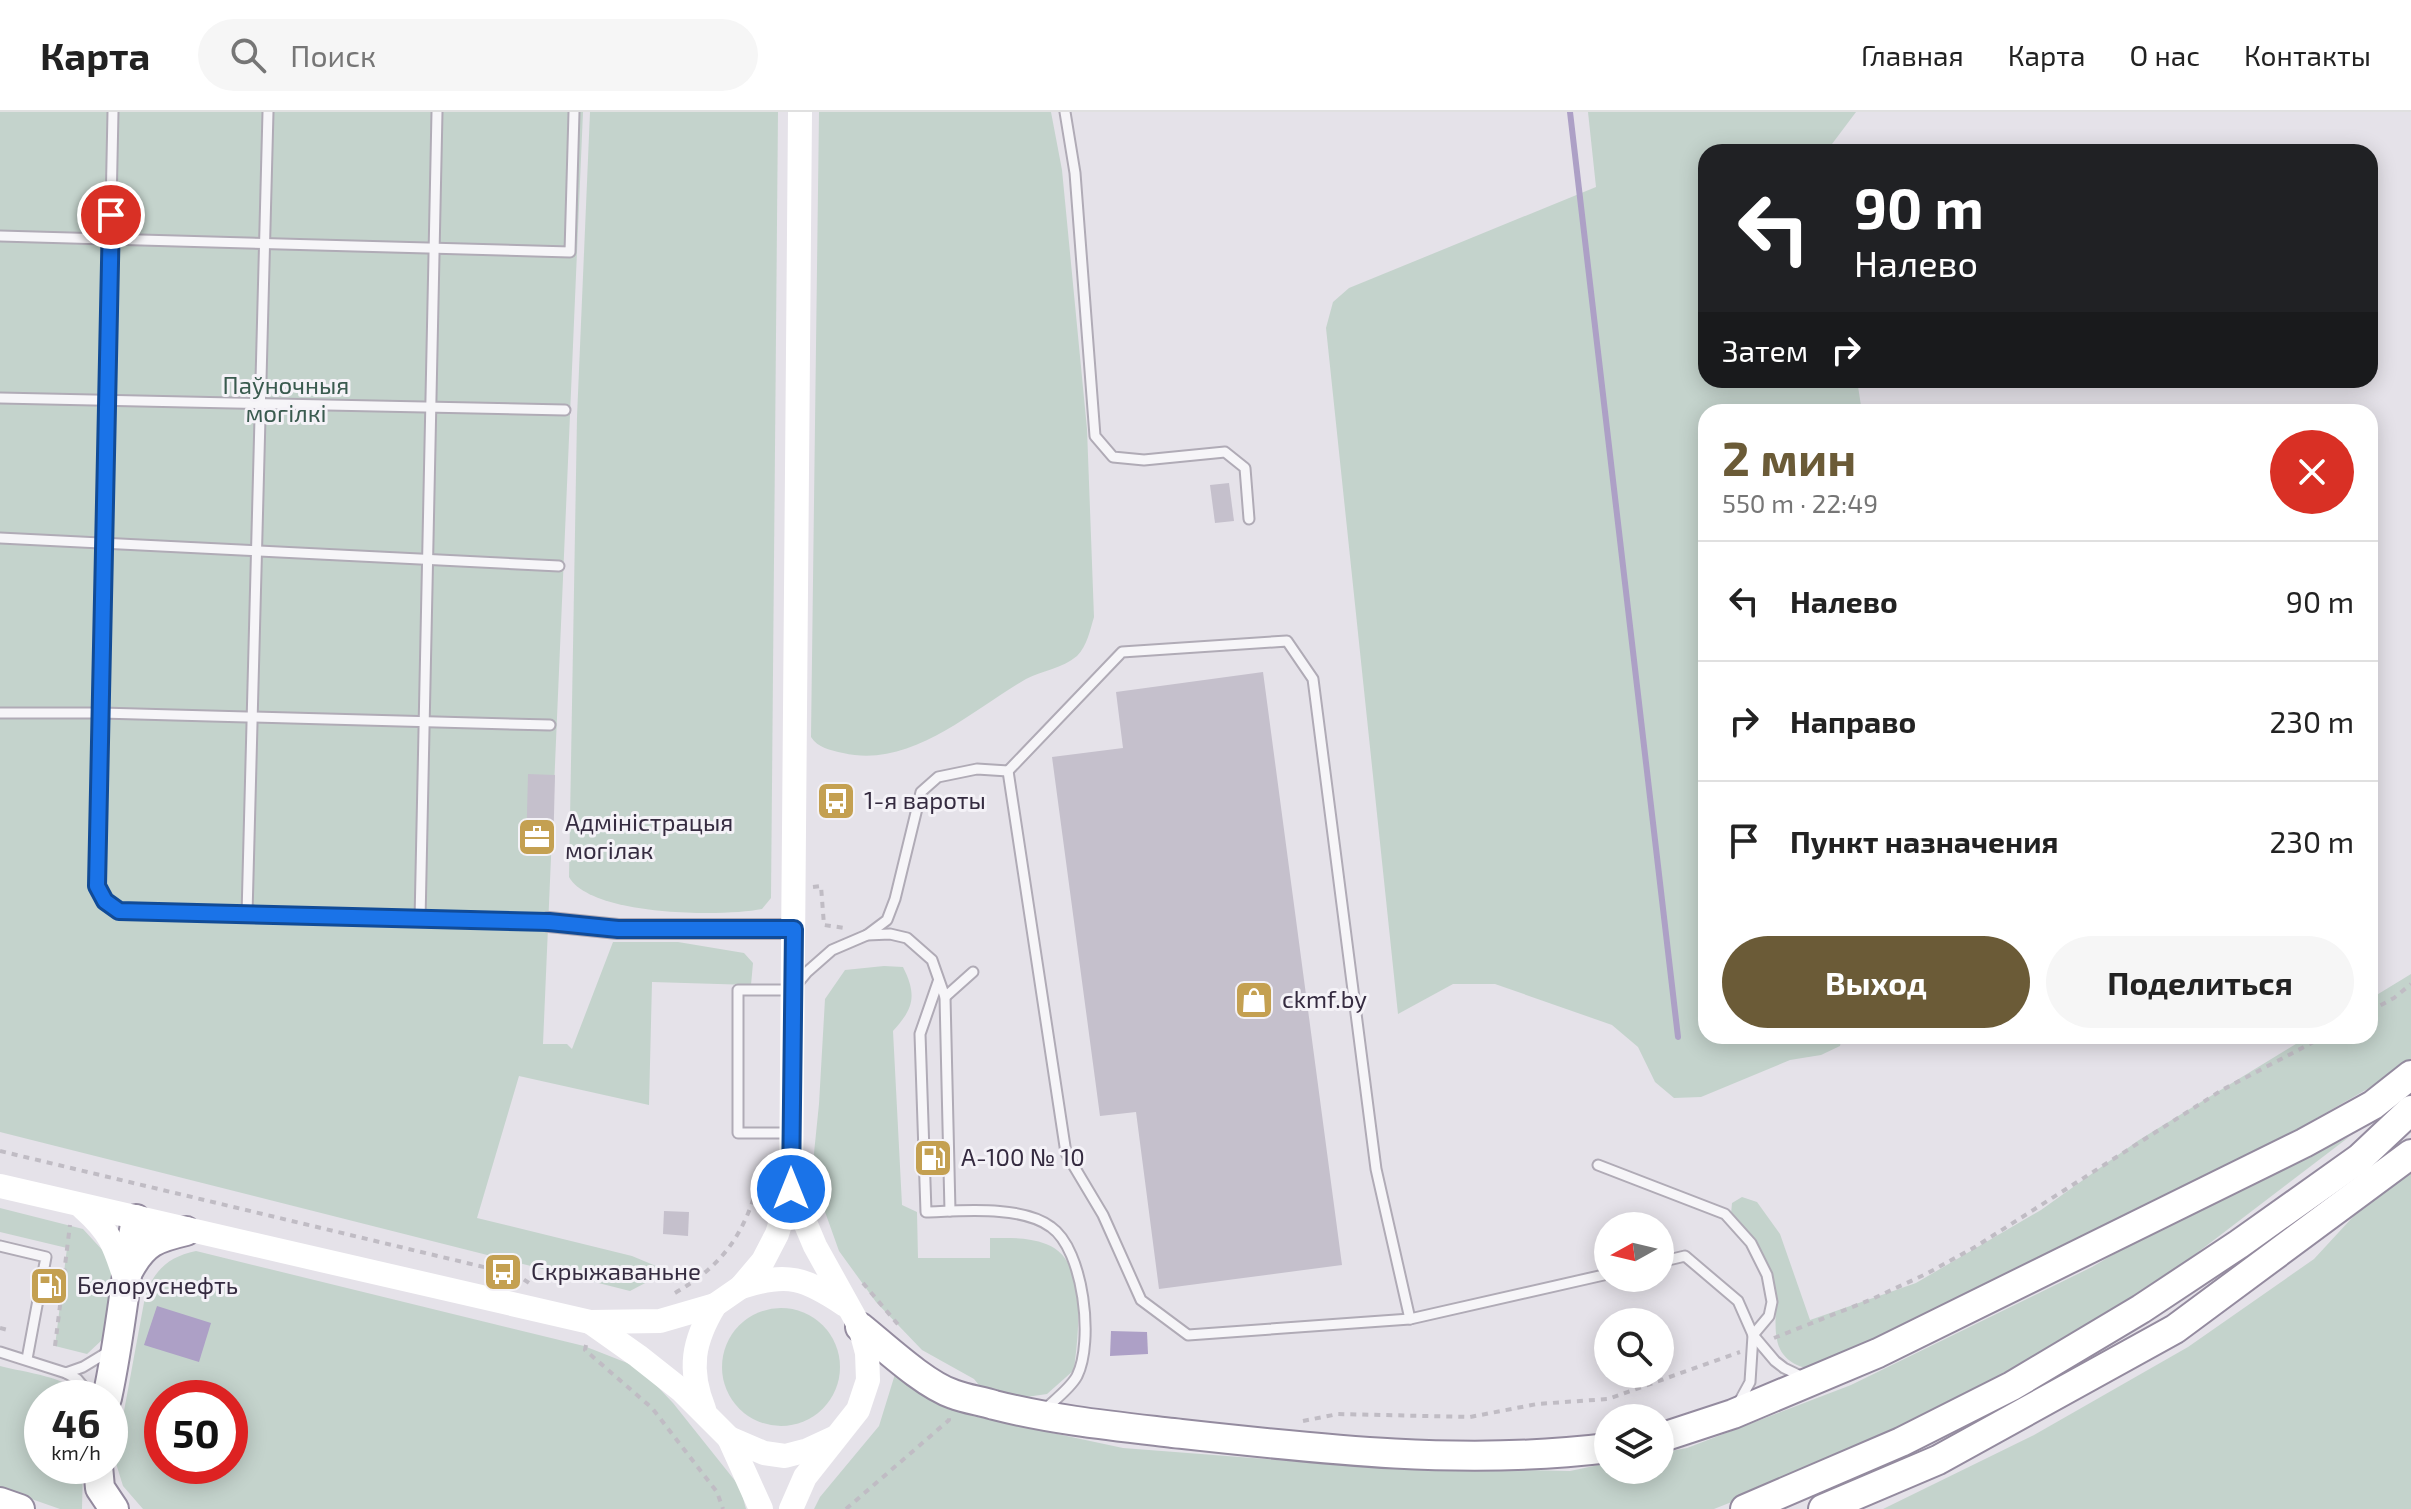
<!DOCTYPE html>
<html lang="ru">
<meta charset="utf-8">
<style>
body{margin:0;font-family:"Exo 2",sans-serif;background:#f6f6f6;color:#222;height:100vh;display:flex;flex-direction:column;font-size:30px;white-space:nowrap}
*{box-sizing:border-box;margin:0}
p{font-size:26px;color:#767676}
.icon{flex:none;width:44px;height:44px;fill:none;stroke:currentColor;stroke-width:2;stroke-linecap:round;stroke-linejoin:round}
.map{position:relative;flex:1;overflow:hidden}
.details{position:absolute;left:1698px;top:292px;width:680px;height:640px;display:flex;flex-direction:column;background:#fff;border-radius:24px;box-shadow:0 4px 20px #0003}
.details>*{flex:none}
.banner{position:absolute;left:1698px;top:32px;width:680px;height:244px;border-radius:24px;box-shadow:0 4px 20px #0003;background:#202124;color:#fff;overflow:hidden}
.needle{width:52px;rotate:262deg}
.buttons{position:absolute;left:1594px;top:1100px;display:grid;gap:16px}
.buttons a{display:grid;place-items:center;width:80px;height:80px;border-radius:50%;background:#fff;box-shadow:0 4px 20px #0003;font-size:40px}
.speed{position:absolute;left:24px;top:1268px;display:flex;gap:16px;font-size:40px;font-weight:700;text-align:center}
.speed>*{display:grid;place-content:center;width:104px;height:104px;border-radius:50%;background:#fff;box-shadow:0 4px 20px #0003;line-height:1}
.speed small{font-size:20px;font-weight:400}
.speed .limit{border:12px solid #d22;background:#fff;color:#111}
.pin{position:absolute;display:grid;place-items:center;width:68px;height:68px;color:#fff;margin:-34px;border:4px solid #fff;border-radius:50%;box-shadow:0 2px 8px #0007}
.me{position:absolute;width:88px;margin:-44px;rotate:0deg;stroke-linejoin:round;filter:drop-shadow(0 0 6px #0008)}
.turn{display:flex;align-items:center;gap:28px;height:168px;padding:0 24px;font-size:36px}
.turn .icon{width:104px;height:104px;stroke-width:2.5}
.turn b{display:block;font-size:56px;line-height:68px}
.then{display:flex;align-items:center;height:76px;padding:0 24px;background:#0003;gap:16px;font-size:30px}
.round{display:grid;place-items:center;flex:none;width:84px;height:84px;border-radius:42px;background:#f6f6f6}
.headline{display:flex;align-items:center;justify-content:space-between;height:136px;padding:0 24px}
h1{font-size:48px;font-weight:700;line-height:60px;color:#6b5b37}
.cta{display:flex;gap:16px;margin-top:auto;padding:16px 24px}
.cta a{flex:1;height:92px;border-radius:48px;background:#6b5b37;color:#fff;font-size:32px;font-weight:700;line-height:92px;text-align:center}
.cta a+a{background:#f6f6f6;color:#222}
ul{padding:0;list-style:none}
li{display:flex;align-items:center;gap:24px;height:120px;padding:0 24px;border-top:2px solid #e0e0e0}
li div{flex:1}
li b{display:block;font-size:30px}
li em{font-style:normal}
header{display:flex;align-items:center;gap:48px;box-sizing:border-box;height:112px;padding:0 40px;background:#fff;border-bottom:2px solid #e0e0e0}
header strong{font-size:38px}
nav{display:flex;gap:44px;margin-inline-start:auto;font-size:28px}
.search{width:560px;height:72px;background:#f6f6f6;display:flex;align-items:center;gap:20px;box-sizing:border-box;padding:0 28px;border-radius:44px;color:#767676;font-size:30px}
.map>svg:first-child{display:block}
.green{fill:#c4d3cc;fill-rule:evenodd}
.water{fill:#ada0c6}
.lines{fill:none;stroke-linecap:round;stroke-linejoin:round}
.stream{stroke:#ada0c6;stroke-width:6}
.building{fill:#c5c0cc}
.service-casing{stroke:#b0abb6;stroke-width:13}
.minor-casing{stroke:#b0abb6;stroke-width:22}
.trunk-casing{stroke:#948b9f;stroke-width:32}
.path{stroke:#c0bcc4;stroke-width:4;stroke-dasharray:6 6;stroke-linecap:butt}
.service{stroke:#f6f5f8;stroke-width:9}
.minor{stroke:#f6f5f8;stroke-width:18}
.secondary{stroke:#fff;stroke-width:24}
.trunk{stroke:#fff;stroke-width:28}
.route-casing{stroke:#114b97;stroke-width:20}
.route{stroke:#1a73e8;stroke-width:14}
.labels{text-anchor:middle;stroke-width:6;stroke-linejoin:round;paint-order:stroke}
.park-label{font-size:24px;fill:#3a5b4f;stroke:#f4f2f7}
.poi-label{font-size:24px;fill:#352b40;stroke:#f4f2f7;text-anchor:start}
</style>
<header>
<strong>Карта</strong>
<div class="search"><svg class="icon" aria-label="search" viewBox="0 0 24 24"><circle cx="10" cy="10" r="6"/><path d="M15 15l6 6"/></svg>Поиск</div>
<nav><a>Главная</a><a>Карта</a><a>О нас</a><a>Контакты</a></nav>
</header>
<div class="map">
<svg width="2411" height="1397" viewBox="0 0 2411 1397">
<rect width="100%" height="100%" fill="#e5e2e9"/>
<g class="green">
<polygon points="0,0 583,0 543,932 567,932 572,937 613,830 678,830 744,841 753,851 751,873 652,870 649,993 519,964 477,1106 632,1144 668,1159 630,1179 0,1020"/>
<path d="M590 0H778L771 786 762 797C722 805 591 804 569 765L577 305Z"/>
<path d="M819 0H1051L1062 58 1087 317 1094 505C1090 518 1087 534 1077 544 1062 557 1043 558 1026 567 971 599 910 657 843 641 830 638 818 636 811 625Z"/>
<polygon points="1588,0 1856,0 1826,40 1706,40 1706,268 1857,268 1862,300 1706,300 1706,924 1842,924 1840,934 1821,943 1790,948 1701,985 1674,986 1655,970 1638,935 1612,913 1495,872 1453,872 1398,902 1326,216 1333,190 1349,176 1596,75"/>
<path d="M884 854 903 855C917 883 914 896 893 919L902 1093 917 1100 918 1146H990V1126C1009 1126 1028 1125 1046 1132 1089 1147 1078 1223 1074 1258L1047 1282 1006 1288 983 1278 974 1267 922 1238 876 1190 839 1139 824 1097 813 1051 819 992 825 887 845 858Z"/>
<path d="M2411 862V947L2390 964 2289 1022 2032 1156 1809 1257C1758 1245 1784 1201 1772 1163 1764 1138 1748 1120 1731 1102L1732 1091 1742 1085 1757 1090 1780 1122 1810 1208 1916 1171 2041 1098 2139 1028 2309 924H2370V887Z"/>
<polygon points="2349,1025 2189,1147 2026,1254 1817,1356 1714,1397 814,1397 820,1385 879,1314 896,1259 940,1289 973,1304 1123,1336 1367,1355 1570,1359 1608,1351 1608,1358 1660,1358 1660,1341 1687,1336 1851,1273 2092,1155 2172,1108"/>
<polygon points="2411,1042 2411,1397 1883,1397 2034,1323 2188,1235 2314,1147"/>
<polygon points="0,1096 83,1117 105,1141 115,1167 103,1227 87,1242 55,1234 67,1136 0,1120"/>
<path d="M196 1139 584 1234 640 1256 673 1291 740 1375 746 1397H143L123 1374 115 1348 145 1185C154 1158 168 1145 196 1139ZM162 1286H230V1354H162Z"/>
<circle cx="781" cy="1255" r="59"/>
<path d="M0 1254C26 1261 68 1264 85 1286H42V1354H83L82 1397H60L0 1376Z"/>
</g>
<g class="water">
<polygon points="157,1194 211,1211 199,1250 144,1233"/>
<polygon points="1111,1219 1147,1220 1148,1242 1110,1244"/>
</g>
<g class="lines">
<polyline class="stream" points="1570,0 1678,925"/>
</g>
<g class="building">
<polygon points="1229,371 1234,409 1215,411 1210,373"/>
<polygon points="1263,560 1342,1153 1159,1177 1136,1000 1100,1004 1052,645 1123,636 1116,580"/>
<polygon points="528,662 555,663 553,742 526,741"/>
<polygon points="664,1099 689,1100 688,1124 663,1122"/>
</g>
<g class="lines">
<defs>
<g id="service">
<polyline points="113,0 97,774 105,789 119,799 549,810"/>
<polyline points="1065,0 1075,61 1095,324 1113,345 1144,348 1225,340 1245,356 1249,407"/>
<polyline points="0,124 570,140 574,0"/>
<polyline points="0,286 565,298"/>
<polyline points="0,426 559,454"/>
<polyline points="0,601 101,601 550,613"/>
<polyline points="1008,659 1066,1041 1103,1103 1141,1188 1188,1223 1410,1207 1608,1162"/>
<polyline points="247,803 268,0"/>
<polyline points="420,809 437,0"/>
<polyline points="867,823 887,808 895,787 921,680 938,665 977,657 1008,659 1122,540 1287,529 1313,567 1376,1057 1410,1207"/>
<path d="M938 870 920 922 926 1100C961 1099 1022 1093 1051 1115 1084 1138 1094 1230 1077 1264 1070 1277 1053 1289 1043 1299"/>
<polyline points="945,885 973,860"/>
<polyline points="788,1021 738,1021 738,878 792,878 807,860 832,838 867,823 890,822 907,826 932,848 945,885 950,1099"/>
<polyline points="1598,1053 1725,1102 1751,1131 1767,1163 1772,1190 1769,1204 1753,1223 1750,1270 1738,1292"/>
<polyline points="0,1134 46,1145 27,1247"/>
<polyline points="1660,1150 1685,1144 1738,1189 1753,1223 1775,1249 1784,1256 1805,1266"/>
<polyline points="0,1240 66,1261 83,1255 111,1238"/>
<polyline points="66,1261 77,1267 93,1286"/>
</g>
<polyline id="minor" points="549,810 618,817 794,817"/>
<g id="trunk">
<path d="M129 1158C144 1130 156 1126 186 1119"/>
<path d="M860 1215C885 1235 924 1272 953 1282 966 1287 981 1289 994 1293 1053 1308 1113 1314 1173 1321 1317 1337 1464 1354 1608 1336"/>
<path d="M107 1286C120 1227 125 1167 136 1107"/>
<polyline points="1660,1326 1733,1302 1878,1241 2304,1031 2373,993 2411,963"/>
<polyline points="98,1354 100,1376 114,1397"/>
<polyline points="0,1390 20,1397"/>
<polyline points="1745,1397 1901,1330 2012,1274 2141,1197 2239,1132 2360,1046 2411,998"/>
<polyline points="1823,1397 1938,1348 2175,1217 2411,1042"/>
</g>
</defs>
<use href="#service" class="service-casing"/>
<use href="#minor" class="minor-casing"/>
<use href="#trunk" class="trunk-casing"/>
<g class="path">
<polyline points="813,775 821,774 824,813 845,816 846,819"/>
<polyline points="2370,899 2394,886 2411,872"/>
<polyline points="0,1039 517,1163 532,1173"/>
<polyline points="863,1171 901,1216"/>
<path d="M675 1181C723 1153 744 1123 759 1069L772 1072"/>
<polyline points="0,1216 8,1218"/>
<polyline points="1774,1226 1870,1188 1926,1162 1975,1135 2222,978 2325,924"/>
<polyline points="586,1233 585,1238 652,1296 717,1380 723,1397"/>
<polyline points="55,1234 70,1113"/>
<polyline points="1303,1309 1338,1302 1470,1305 1537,1292 1608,1287 1740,1240"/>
<polyline points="846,1397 949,1308 949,1303"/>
</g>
<use href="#service" class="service"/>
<use href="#minor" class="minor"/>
<g class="secondary">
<polyline points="0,1074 590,1210 660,1209 715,1193 741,1175 763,1149 777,1122 791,1077 800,0"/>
<polyline points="791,1077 815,1134 860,1215 867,1241 868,1268 858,1298 805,1365 791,1397"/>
<path d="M83 1096C110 1120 114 1132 125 1166"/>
<path d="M741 1175C788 1160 805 1166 845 1193"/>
<polyline points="590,1210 638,1244 681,1278 729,1326 764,1341 785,1344 808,1338 834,1326"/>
<path d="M704 1297C688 1257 693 1229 715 1193"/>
<polyline points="729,1326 761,1397"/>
</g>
<use href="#trunk" class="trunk"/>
</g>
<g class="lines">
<defs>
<polyline id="route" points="111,103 97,774 105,789 119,799 549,810 618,817 794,817 791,1077"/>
</defs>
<use href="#route" class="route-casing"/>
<use href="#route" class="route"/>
</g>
<defs>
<symbol id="bus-square" viewBox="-11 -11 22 22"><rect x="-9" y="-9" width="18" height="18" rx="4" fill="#c4a051" stroke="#f4f2f7"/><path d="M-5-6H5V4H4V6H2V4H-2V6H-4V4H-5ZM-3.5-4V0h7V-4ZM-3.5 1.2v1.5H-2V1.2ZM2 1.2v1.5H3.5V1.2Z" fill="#fff"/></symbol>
<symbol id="office-square" viewBox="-11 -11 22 22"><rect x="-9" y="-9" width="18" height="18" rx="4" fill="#c4a051" stroke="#f4f2f7"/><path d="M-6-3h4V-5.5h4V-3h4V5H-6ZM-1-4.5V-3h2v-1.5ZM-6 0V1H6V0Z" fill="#fff"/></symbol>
<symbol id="shop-square" viewBox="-11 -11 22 22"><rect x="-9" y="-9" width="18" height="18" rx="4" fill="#c4a051" stroke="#f4f2f7"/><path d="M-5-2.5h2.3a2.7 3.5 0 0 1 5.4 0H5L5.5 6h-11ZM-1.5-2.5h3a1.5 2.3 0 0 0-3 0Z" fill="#fff"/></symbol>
<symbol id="fuel-square" viewBox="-11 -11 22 22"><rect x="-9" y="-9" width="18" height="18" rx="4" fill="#c4a051" stroke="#f4f2f7"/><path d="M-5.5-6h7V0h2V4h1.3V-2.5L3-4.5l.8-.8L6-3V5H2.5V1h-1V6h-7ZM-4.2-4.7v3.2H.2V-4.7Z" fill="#fff"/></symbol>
</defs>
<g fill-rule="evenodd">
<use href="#bus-square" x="814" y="667" width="44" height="44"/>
<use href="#office-square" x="515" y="703" width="44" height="44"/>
<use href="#shop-square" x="1232" y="866" width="44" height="44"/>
<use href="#fuel-square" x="911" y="1024" width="44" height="44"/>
<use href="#bus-square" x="481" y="1138" width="44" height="44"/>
<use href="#fuel-square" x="27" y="1152" width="44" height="44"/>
</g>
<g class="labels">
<g class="park-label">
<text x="286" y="282">Паўночныя<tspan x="286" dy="28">могілкі</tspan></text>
</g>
<g class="poi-label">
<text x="864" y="697">1-я вароты</text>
<text x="565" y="719">Адміністрацыя<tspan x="565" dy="28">могілак</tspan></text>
<text x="1282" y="896">ckmf.by</text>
<text x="961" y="1054">А-100 № 10</text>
<text x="531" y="1168">Скрыжаваньне</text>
<text x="77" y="1182">Белоруснефть</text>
</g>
</g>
</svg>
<div class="buttons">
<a><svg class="needle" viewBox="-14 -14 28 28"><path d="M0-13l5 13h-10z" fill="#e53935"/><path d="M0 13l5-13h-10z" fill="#767676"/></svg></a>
<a><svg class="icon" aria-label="search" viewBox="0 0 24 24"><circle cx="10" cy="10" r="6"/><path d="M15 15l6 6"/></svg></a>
<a><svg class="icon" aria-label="layers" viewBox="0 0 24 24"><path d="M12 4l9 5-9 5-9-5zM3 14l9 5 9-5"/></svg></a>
</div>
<div class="speed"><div>46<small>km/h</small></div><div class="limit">50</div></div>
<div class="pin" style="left:111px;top:103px;background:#d93025"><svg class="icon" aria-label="arrive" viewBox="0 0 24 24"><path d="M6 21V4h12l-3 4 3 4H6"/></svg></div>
<svg class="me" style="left:791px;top:1077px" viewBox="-20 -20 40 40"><circle r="17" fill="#1a73e8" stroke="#fff" stroke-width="3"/><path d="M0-11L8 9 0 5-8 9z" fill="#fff"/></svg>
<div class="banner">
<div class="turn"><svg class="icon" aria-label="left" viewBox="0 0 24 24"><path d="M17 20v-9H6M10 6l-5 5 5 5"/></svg><div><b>90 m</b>Налево</div></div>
<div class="then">Затем<svg class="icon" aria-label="right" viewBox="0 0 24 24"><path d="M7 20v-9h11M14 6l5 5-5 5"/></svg></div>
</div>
<section class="details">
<div class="headline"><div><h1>2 мин</h1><p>550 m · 22:49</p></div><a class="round" style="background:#d93025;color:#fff"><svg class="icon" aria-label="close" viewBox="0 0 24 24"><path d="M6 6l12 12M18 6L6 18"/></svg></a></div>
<ul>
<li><svg class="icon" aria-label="left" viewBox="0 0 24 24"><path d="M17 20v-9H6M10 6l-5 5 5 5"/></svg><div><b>Налево</b></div><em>90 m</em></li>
<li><svg class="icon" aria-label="right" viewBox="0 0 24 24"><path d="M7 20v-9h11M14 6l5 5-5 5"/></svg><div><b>Направо</b></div><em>230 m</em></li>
<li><svg class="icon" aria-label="arrive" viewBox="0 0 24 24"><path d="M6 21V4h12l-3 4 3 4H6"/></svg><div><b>Пункт назначения</b></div><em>230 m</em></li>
</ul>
<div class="cta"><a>Выход</a><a>Поделиться</a></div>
</section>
</div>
